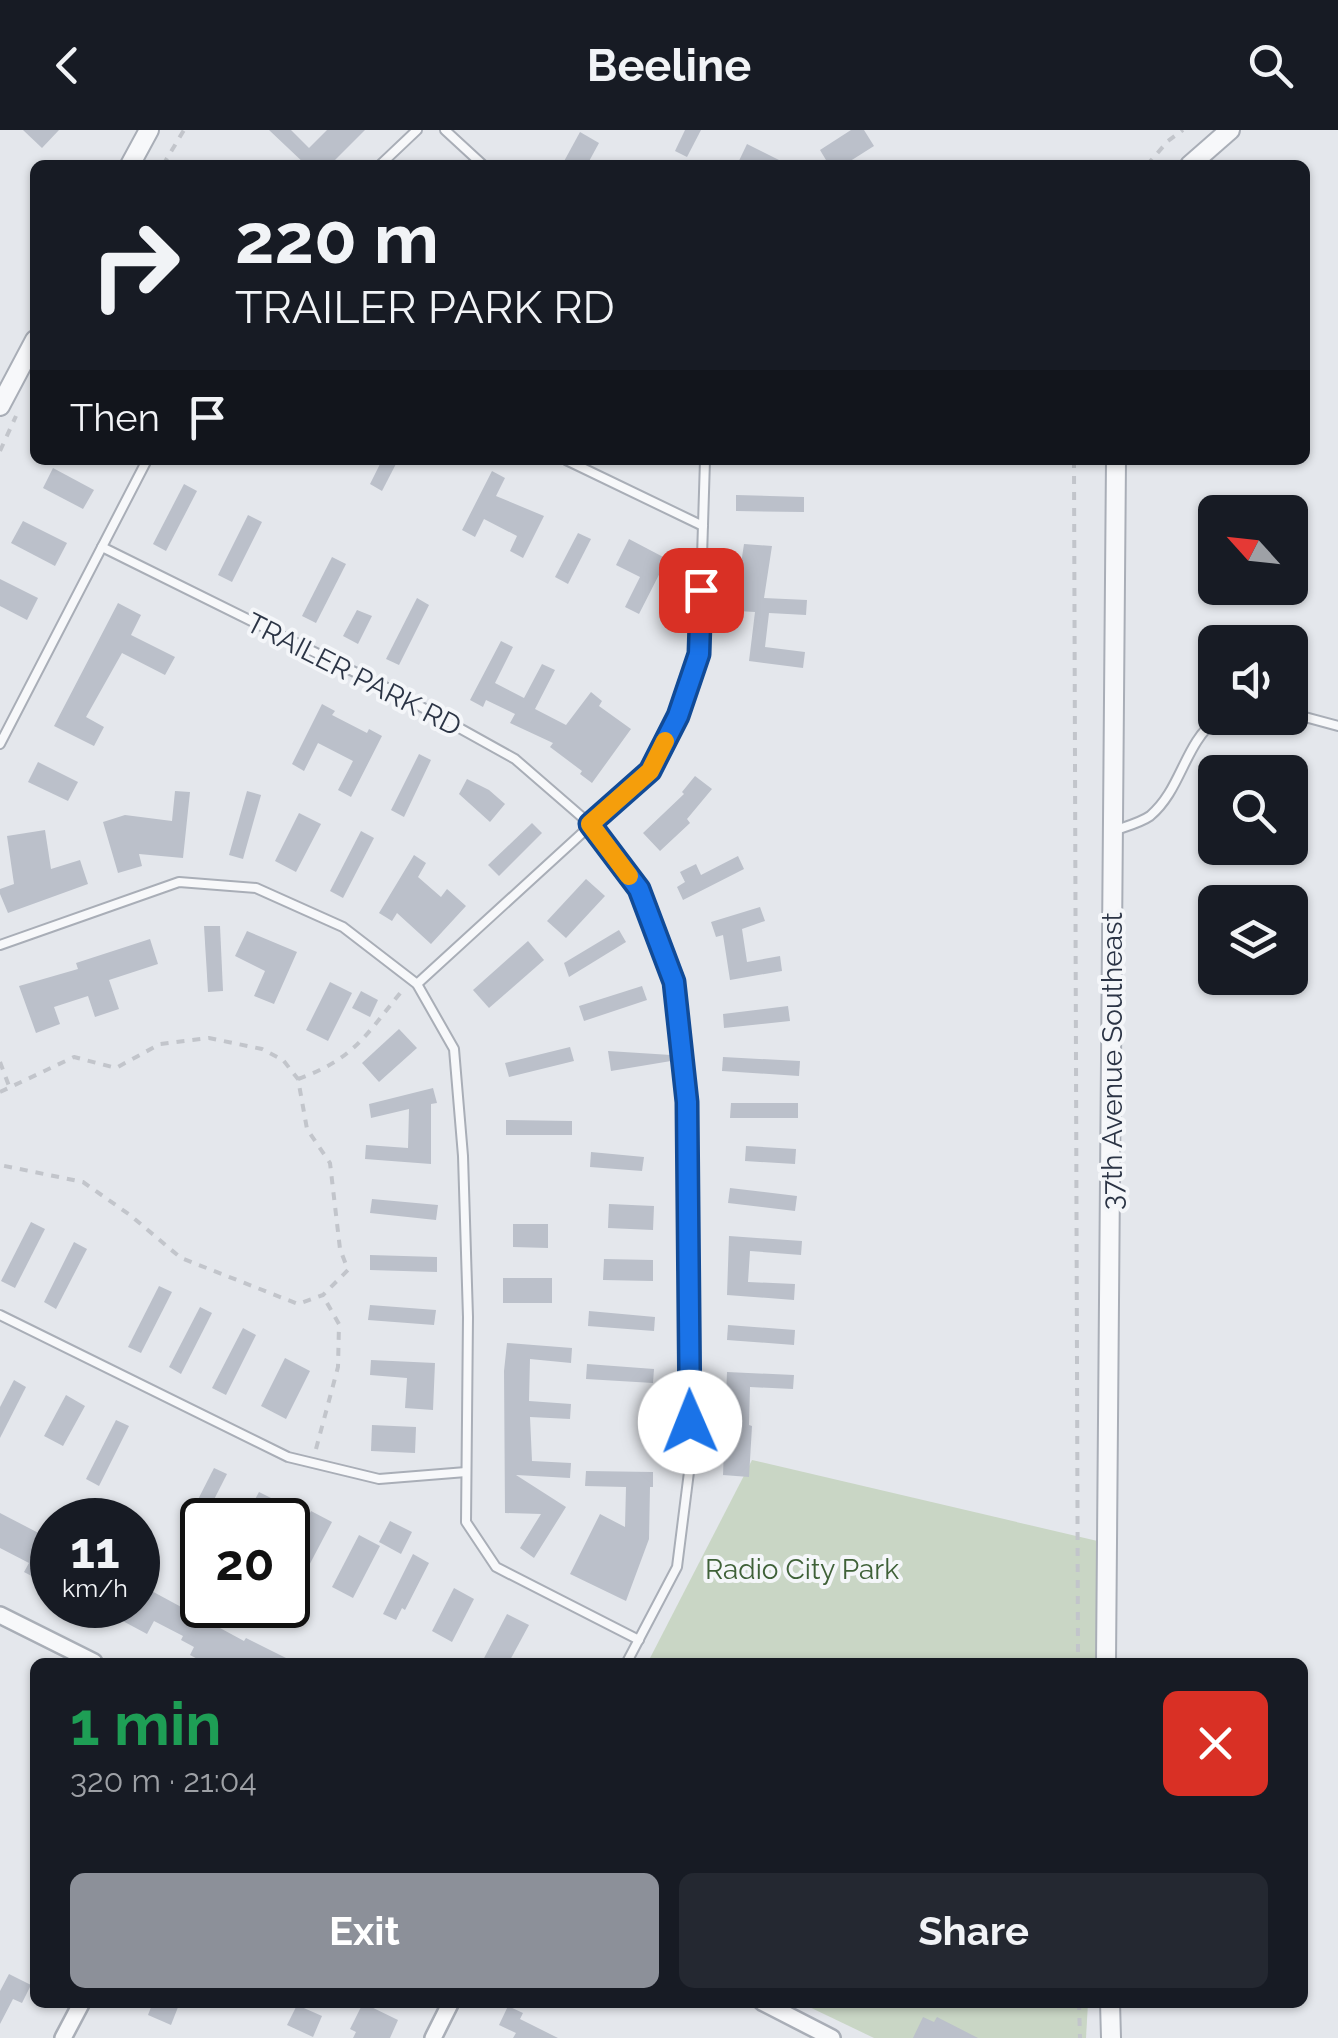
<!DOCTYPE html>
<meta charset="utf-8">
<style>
body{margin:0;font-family:Raleway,sans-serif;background:#242831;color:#f1f3f6;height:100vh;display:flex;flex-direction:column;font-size:38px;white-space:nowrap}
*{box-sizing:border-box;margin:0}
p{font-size:32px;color:#9ea1a6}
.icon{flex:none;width:55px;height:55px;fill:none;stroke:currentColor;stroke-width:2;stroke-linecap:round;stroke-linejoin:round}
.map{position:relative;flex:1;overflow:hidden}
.sheet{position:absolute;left:30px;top:1528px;width:1278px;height:350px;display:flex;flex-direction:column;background:#171b24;border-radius:15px;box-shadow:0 2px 8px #0004}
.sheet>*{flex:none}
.banner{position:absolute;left:30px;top:30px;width:1280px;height:305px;border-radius:15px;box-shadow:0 2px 8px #0004;background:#171b24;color:#f1f3f6;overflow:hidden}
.needle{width:65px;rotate:297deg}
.fabs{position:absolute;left:1198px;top:365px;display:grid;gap:20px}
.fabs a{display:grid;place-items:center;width:110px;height:110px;border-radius:15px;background:#171b24;box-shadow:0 2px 8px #0004;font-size:50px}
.speed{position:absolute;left:30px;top:1368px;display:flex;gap:20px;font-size:50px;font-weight:700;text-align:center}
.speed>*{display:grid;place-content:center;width:130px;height:130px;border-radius:50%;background:#171b24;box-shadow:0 2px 8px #0004;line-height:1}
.speed small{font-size:25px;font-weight:400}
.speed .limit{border:5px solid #111;border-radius:15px;background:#fff;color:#111}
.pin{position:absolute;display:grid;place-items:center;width:85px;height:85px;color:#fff;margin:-42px;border-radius:20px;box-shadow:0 5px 15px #0006}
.me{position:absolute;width:110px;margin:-55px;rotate:359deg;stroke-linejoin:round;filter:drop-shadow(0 0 8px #0008)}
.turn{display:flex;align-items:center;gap:35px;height:210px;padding:0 40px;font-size:45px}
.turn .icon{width:130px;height:130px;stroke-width:2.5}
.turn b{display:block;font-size:70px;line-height:85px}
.then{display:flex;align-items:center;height:95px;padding:0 40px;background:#0003;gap:20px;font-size:38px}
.round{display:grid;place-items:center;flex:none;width:105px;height:105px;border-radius:15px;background:#242831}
.head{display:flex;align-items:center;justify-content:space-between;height:170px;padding:0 40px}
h1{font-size:60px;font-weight:700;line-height:75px;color:#1e9e55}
.cta{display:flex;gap:20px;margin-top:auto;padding:20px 40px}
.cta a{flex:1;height:115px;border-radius:15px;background:#8c9099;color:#fff;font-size:40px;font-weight:700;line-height:115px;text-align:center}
.cta a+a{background:#242831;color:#f1f3f6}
header{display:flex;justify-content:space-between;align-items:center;height:130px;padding:0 40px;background:#171b24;font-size:45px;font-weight:700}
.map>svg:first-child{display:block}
.green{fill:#c9d6c5}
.building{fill:#bbc0ca}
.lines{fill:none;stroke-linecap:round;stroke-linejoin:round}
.service-casing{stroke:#a9aeb7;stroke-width:12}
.minor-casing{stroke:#a9aeb7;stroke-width:20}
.tertiary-casing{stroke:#a9aeb7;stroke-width:22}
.path{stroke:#c2c5cb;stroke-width:4;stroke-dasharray:8 8;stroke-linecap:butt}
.service{stroke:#f7f8fa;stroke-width:8}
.minor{stroke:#f7f8fa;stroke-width:15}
.tertiary{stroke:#f7f8fa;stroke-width:18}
.route-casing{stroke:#114b97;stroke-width:25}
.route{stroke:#1a73e8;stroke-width:18}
.slow{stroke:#f59e0b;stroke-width:18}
.labels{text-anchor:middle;stroke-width:8;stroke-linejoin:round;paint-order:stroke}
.street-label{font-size:28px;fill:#2b3445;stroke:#f4f6f9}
.park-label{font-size:28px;fill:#3f6138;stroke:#f4f6f9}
</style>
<header><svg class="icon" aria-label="back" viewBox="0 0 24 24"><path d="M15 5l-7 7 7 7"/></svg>Beeline<svg class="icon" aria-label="search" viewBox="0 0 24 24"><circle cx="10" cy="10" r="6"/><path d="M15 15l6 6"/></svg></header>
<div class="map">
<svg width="1338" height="1908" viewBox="0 0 1338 1908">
<rect width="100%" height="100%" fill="#e4e7ec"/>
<g class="green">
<polygon points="752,1330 1106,1413 1106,1532 648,1532"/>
<polygon points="801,1873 1088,1873 1086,1908 874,1908"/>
</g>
<g class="building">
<polygon points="23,0 59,0 42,18"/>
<polygon points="269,0 291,0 309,18 327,0 365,0 330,35 306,35"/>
<polygon points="685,0 701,0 687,27 675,21"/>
<polygon points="851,0 864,0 874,16 844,35 829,35 820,20"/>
<polygon points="580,2 599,13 587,35 562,35"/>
<polygon points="747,14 789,35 737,35"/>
<polygon points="382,330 398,330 382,361 370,354"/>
<polygon points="53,338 94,360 83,379 43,358"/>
<polygon points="492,341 505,348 496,366 544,386 523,428 510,421 517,406 484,389 475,407 462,400"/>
<polygon points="184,354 197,361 166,421 153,414"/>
<polygon points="736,365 804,367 804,382 736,381"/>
<polygon points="248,385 262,392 232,452 218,445"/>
<polygon points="23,391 67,413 55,436 11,413"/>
<polygon points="578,403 591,409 568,454 555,447"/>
<polygon points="629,409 667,429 639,484 625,477 640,447 616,435"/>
<polygon points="744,414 772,416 764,468 807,470 806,485 769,483 765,517 805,522 803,538 749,531 755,482 738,481 737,461"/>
<polygon points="332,427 346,434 316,493 302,486"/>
<polygon points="0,449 38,468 27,490 0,476"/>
<polygon points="417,468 429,475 399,535 386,529"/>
<polygon points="118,473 141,485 131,505 175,527 165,545 122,523 86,587 104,597 94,616 54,596"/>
<polygon points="357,480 372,486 358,514 343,506"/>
<polygon points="501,511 513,517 495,553 524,568 542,534 555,540 535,579 566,595 591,562 602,571 599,576 631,599 592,653 580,644 582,641 550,617 553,613 510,593 515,584 486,570 483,577 470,570"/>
<polygon points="322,574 335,581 332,585 367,603 369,599 382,606 351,667 338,660 353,631 318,613 304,641 292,634"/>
<polygon points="419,624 431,630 404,687 391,680"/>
<polygon points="38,632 78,652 68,671 28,652"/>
<polygon points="695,646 712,659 687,689 690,693 660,721 643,703 684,664 682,662"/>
<polygon points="467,649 489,660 505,674 490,692 459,664"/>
<polygon points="175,661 190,662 183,728 139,724 142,736 118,743 103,692 125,685 172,691"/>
<polygon points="247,661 261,665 243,729 229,725"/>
<polygon points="299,683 321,694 296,742 275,731"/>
<polygon points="532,693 542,703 499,746 488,735"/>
<polygon points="45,700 51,739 80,730 88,754 8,783 0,764 0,759 14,754 7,706"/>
<polygon points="361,701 374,708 343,768 330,761"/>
<polygon points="414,725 426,733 418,747 441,767 447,759 466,776 431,814 397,783 392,791 379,783"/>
<polygon points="738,726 744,739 683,770 677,757 685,752 680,742 696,734 701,745"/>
<polygon points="586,749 605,766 566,808 547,791"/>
<polygon points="760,777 765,791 742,799 747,832 780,826 782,841 730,850 723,805 716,807 711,792"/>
<polygon points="204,796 220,796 223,861 208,862"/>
<polygon points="619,800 626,812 569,847 564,833"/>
<polygon points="247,801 297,822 274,874 254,866 265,841 235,826"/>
<polygon points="150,809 158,834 109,850 119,879 95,887 88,866 54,877 60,894 36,903 19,856 78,839 76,833"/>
<polygon points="528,811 544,830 489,878 473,860"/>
<polygon points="330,852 352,863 328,911 306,900"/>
<polygon points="642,856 647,870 584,891 579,876"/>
<polygon points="361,861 378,870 370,887 352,878"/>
<polygon points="788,876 790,891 724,898 723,884"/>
<polygon points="399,899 417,918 379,952 362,933"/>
<polygon points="570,917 574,931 509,947 505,933"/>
<polygon points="608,921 671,925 671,931 611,941"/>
<polygon points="723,927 800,931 799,946 722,941"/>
<polygon points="433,958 437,973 431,974 431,1034 365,1029 366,1015 408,1018 409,979 371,988 369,974"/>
<polygon points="731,973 798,973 798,988 730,988"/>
<polygon points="506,990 572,991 572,1005 506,1005"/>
<polygon points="746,1016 796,1019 795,1034 745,1031"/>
<polygon points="591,1022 644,1027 642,1041 590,1037"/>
<polygon points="730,1058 797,1066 795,1081 728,1073"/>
<polygon points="372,1069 438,1075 436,1090 370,1083"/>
<polygon points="609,1074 654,1076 653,1100 608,1098"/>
<polygon points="31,1092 45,1099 15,1158 1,1151"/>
<polygon points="513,1094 548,1094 548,1118 513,1117"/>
<polygon points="729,1106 802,1111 801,1125 750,1121 748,1152 795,1154 794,1170 727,1165"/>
<polygon points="74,1112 87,1119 56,1179 44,1172"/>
<polygon points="370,1125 437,1127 437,1142 370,1140"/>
<polygon points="604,1129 653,1130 653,1151 603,1150"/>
<rect x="503" y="1148" width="49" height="25"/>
<polygon points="159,1156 172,1162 141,1223 128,1217"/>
<polygon points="370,1175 436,1180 434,1195 368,1190"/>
<polygon points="200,1177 212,1183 181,1244 169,1237"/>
<polygon points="589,1181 655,1187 654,1201 588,1196"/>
<polygon points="728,1195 795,1200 794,1215 727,1210"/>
<polygon points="243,1198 256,1205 226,1265 212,1258"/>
<polygon points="507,1213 572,1218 571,1233 530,1229 529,1271 571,1274 570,1289 530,1287 532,1331 571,1333 570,1348 516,1345 566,1377 534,1428 520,1418 541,1384 505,1383 504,1241"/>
<polygon points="285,1228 310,1241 286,1289 261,1276"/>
<polygon points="371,1230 435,1233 433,1280 405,1278 407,1248 370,1245"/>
<polygon points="587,1234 654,1239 653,1253 586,1249"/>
<polygon points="727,1242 794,1245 793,1259 750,1257 749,1295 752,1296 749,1347 723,1345"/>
<polygon points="14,1250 26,1257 0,1308 0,1277"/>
<polygon points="66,1265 85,1276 63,1316 44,1306"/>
<polygon points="116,1290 129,1296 99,1356 86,1349"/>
<polygon points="372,1295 416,1297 415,1323 371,1321"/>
<polygon points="214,1338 227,1344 196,1405 183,1399"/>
<polygon points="586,1341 653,1342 653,1357 650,1357 649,1409 626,1471 570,1444 600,1384 625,1397 626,1357 585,1356"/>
<polygon points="259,1362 279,1372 270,1390 244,1390"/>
<polygon points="311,1381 332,1392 305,1443 288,1434 288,1426"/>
<polygon points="0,1383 52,1410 52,1443 47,1454 24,1442 29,1433 0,1418"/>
<polygon points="390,1391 412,1402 401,1424 379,1412"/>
<polygon points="359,1405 380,1416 353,1468 332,1457"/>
<polygon points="413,1424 429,1433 405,1480 402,1478 396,1490 383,1484"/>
<polygon points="454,1458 474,1469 452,1512 432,1501"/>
<polygon points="148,1459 244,1511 246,1508 294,1532 203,1532 190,1525 194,1517 181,1510 183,1506 154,1491 147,1504 93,1475 140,1475"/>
<polygon points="507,1484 529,1495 509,1532 482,1532"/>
<polygon points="9,1844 31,1855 22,1873 13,1869 0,1894 0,1861"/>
<polygon points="153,1872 180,1872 171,1895 148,1885"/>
<polygon points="363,1873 398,1890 390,1908 353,1908 356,1902 350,1899"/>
<polygon points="297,1875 322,1886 313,1907 287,1895"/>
<polygon points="508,1876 523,1883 520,1889 558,1908 513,1908 516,1903 499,1895"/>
<polygon points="923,1887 934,1892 937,1887 978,1908 913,1908"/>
</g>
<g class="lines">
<defs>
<g id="service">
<polyline points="445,0 483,35"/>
<polyline points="380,35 417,0"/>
<polyline points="566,330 703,396"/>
<polyline points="102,417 391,560 515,629 590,694 639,759 674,852 687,972 686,1122 691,1326 677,1437 627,1532"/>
<polyline points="1290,583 1338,596"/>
<polyline points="0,614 147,330"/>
<path d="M1113 701C1124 697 1140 693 1150 686 1182 659 1184 613 1218 588"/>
<polyline points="0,815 179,752 256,758 343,797 417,854 454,919 463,1026 468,1187 466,1392 496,1437 639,1510"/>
<polyline points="417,854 650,641 678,586 699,524 705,330"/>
<polyline points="0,1185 288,1327 379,1349 466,1342"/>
</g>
<g id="minor">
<polyline points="0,1485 94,1532"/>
<polyline points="762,1872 832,1908"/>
<polyline points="63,1908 82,1872"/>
<polyline points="433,1908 451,1872"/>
</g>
<g id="tertiary">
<polyline points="130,35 149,0"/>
<polyline points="1190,35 1230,0"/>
<polyline points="0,276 35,210"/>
<polyline points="1106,1532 1116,330"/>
<polyline points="1110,1872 1111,1908"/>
</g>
</defs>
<use href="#service" class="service-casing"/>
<use href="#minor" class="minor-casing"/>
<use href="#tertiary" class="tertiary-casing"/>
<g class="path">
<polyline points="163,35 184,0"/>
<polyline points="1147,35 1168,11 1183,0"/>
<polyline points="0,321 16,286"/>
<polyline points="1074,330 1078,1532"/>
<polyline points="0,932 9,956"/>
<path d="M298 949C354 929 366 905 401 862"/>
<polyline points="0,962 74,927 116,938 160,914 209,908 262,919 283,930 298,949 307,999 330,1033 340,1119 348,1140 323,1165 298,1174 181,1128 130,1085 83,1052 0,1035"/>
<polyline points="316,1319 338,1237 339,1194 323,1166"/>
<polyline points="1079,1872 1080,1908"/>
</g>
<use href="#service" class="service"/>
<use href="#minor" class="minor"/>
<use href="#tertiary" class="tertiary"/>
</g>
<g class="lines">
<defs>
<polyline id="route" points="690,1292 687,972 674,852 639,759 590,694 650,641 678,586 699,524 701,460"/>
</defs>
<use href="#route" class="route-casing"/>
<use href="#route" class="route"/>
<polyline class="slow" points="629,746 590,694 650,641 665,611"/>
</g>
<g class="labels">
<g class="street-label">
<text transform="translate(354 544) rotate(27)" y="10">TRAILER PARK RD</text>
<text transform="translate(1112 931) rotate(-90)" y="10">37th Avenue Southeast</text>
</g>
<g class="park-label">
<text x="802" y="1449">Radio City Park</text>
</g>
</g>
</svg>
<div class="fabs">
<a><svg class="needle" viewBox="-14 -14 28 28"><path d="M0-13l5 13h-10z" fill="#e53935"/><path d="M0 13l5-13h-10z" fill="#9ea1a6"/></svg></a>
<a><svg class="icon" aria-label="sound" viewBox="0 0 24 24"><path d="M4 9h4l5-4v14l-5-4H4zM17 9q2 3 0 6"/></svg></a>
<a><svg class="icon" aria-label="search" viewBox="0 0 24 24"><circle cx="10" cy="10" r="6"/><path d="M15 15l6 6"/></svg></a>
<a><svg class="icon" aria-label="layers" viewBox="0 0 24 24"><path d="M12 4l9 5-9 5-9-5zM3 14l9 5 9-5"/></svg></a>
</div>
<div class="speed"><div>11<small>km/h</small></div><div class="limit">20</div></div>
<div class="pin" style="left:701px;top:460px;background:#d93025"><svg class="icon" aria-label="arrive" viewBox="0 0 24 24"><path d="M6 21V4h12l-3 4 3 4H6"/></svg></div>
<svg class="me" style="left:690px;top:1292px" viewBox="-20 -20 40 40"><circle r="19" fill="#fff"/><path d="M0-13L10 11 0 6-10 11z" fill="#1a73e8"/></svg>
<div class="banner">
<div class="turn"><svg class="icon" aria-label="right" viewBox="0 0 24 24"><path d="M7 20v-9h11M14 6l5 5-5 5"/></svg><div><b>220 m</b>TRAILER PARK RD</div></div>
<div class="then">Then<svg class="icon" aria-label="arrive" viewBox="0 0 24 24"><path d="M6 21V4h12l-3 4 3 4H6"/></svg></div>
</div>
<section class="sheet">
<div class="head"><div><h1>1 min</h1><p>320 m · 21:04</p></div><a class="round" style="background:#d93025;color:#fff"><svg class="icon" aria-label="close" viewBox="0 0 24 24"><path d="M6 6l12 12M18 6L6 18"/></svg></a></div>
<div class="cta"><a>Exit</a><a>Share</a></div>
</section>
</div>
